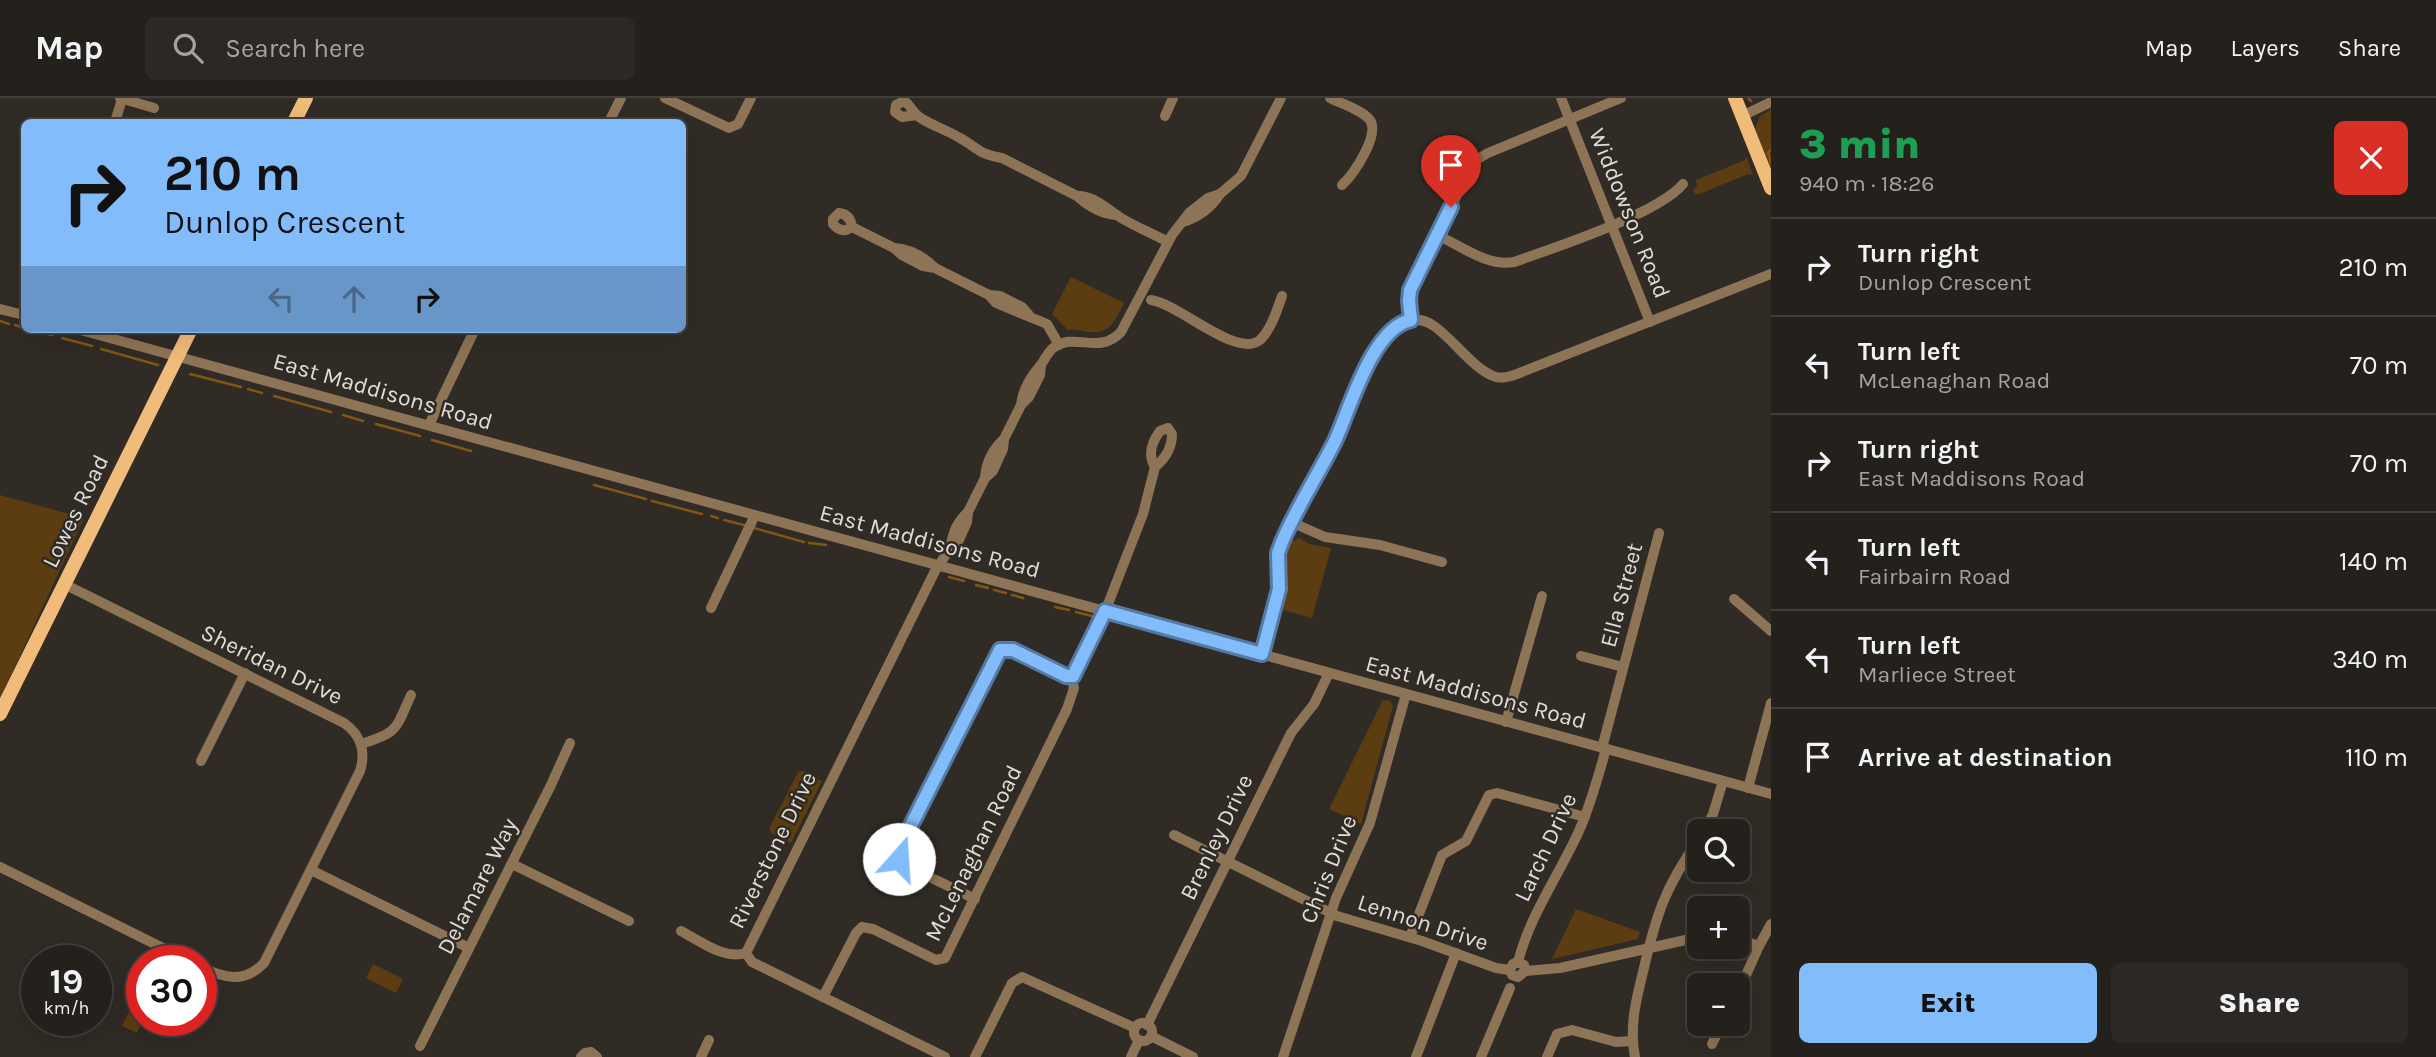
<!DOCTYPE html>
<meta charset="utf-8">
<style>
body{margin:0;font-family:Karla,sans-serif;background:#2c2825;color:#f1f3f6;height:100vh;display:flex;flex-direction:column;font-size:26px;white-space:nowrap}
*{box-sizing:border-box;margin:0}
p{font-size:23px;color:#a3a3a3}
.icon{flex:none;width:38px;height:38px;fill:none;stroke:currentColor;stroke-width:2;stroke-linecap:round;stroke-linejoin:round}
.map{position:relative;flex:1;overflow:hidden}
.panel{display:flex;flex-direction:column;background:#24201c;width:665px}
.panel>*{flex:none}
.hud{position:absolute;left:21px;top:21px;width:665px;height:214px;border-radius:10px;box-shadow:0 7px 28px #0002,0 0 0 2px #413e3b;background:#83bcfb;color:#111;overflow:hidden}
.fabs{position:absolute;left:1687px;top:721px;display:grid;gap:14px}
.fabs a{display:grid;place-items:center;width:63px;height:63px;border-radius:10px;background:#24201c;box-shadow:0 7px 28px #0002,0 0 0 2px #413e3b;font-size:35px}
.speed{position:absolute;left:21px;top:847px;display:flex;gap:14px;font-size:35px;font-weight:700;text-align:center}
.speed>*{display:grid;place-content:center;width:91px;height:91px;border-radius:50%;background:#24201c;box-shadow:0 7px 28px #0002,0 0 0 2px #413e3b;line-height:1}
.speed small{font-size:18px;font-weight:400}
.speed .limit{border:10px solid #d22;background:#fff;color:#111}
.pin{position:absolute;display:grid;place-items:center;width:60px;height:60px;color:#fff;margin:-72px -30px;border-radius:50% 50% 50% 0;rotate:-45deg;box-shadow:0 0 7px #0007}
.pin .icon{rotate:45deg}
.me{position:absolute;width:77px;margin:-38px;rotate:19deg;stroke-linejoin:round;filter:drop-shadow(0 0 5px #0008)}
.turn{display:flex;align-items:center;gap:24px;height:147px;padding:0 28px;font-size:32px}
.turn .icon{width:91px;height:91px;stroke-width:2.5}
.turn b{display:block;font-size:49px;line-height:60px}
.lanes{display:flex;align-items:center;height:66px;padding:0 28px;background:#0003;justify-content:center;gap:35px;direction:ltr}
.lanes .off{opacity:.35}
.round{display:grid;place-items:center;flex:none;width:74px;height:74px;border-radius:10px;background:#2c2825}
.head{display:flex;align-items:center;justify-content:space-between;height:119px;padding:0 28px}
h1{font-size:42px;font-weight:800;line-height:52px;color:#1e9e55}
.action{display:flex;gap:14px;margin-top:auto;padding:14px 28px}
.action a{flex:1;height:80px;border-radius:10px;background:#83bcfb;color:#111;font-size:28px;font-weight:800;line-height:80px;text-align:center}
.action a+a{background:#2c2825;color:#f1f3f6}
ul{padding:0;list-style:none}
li{display:flex;align-items:center;gap:21px;height:98px;padding:0 28px;border-top:2px solid #413e3b}
li div{flex:1}
li b{display:block;font-size:26px}
li em{font-style:normal}
header{display:flex;align-items:center;gap:42px;box-sizing:border-box;height:98px;padding:0 35px;background:#24201c;border-bottom:2px solid #413e3b}
header strong{font-size:33px}
nav{display:flex;gap:38px;margin-inline-start:auto;font-size:24px}
.search{width:490px;height:63px;background:#2c2825;display:flex;align-items:center;gap:18px;box-sizing:border-box;padding:0 24px;border-radius:10px;color:#a3a3a3;font-size:26px}
main{display:flex;flex:1;min-height:0}
.map>svg:first-child{display:block}
.green{fill:#5b3d11}
.lines{fill:none;stroke-linecap:round;stroke-linejoin:round}
.stream{stroke:#825614;stroke-width:2.5}
.minor{stroke:#8e7456;stroke-width:10}
.major{stroke:#f1bc7a;stroke-width:14}
.route-casing{stroke:#557aa3;stroke-width:18}
.route{stroke:#83bcfb;stroke-width:12}
.labels{text-anchor:middle;stroke-width:5;stroke-linejoin:round;paint-order:stroke}
.street-label{font-size:23px;fill:#e0ddd9;stroke:#302b25}
</style>
<header>
<strong>Map</strong>
<div class="search"><svg class="icon" aria-label="search" viewBox="0 0 24 24"><circle cx="10" cy="10" r="6"/><path d="M15 15l6 6"/></svg>Search here</div>
<nav><a>Map</a><a>Layers</a><a>Share</a></nav>
</header>
<main>
<div class="map">
<svg width="1771" height="959" viewBox="0 0 1771 959">
<rect width="100%" height="100%" fill="#302b25"/>
<g class="green">
<polygon points="1771,11 1771,73 1755,32 1759,19"/>
<polygon points="1746,58 1753,77 1748,76 1697,97 1693,93 1697,88 1696,82 1745,62"/>
<path d="M1071 179 1124 205C1116 220 1111 236 1091 234 1082 234 1077 230 1068 232L1052 216Z"/>
<polygon points="0,397 84,420 0,601"/>
<polygon points="1300,440 1309,446 1331,450 1312,520 1283,512 1287,494 1286,460 1289,448 1292,443"/>
<polygon points="1383,602 1390,603 1393,608 1361,726 1329,711"/>
<polygon points="803,673 822,683 791,745 771,735 769,731 798,674"/>
<polygon points="1576,811 1640,834 1638,841 1552,861"/>
<polygon points="373,866 403,881 396,895 366,880"/>
<polygon points="137,896 142,899 143,922 137,935 122,928"/>
</g>
<g class="lines">
<g class="stream">
<polyline points="1748,0 1751,3"/>
<polyline points="1771,51 1768,55 1771,65"/>
<polyline points="0,223 9,226"/>
<polyline points="15,227 24,230"/>
<polyline points="28,231 29,231"/>
<polyline points="38,234 52,237"/>
<polyline points="62,240 92,248"/>
<polyline points="101,251 158,267"/>
<polyline points="190,276 241,289"/>
<polyline points="248,291 262,295"/>
<polyline points="274,298 331,314"/>
<polyline points="343,317 363,323"/>
<polyline points="376,326 420,338"/>
<polyline points="432,342 471,353"/>
<polyline points="594,387 646,401"/>
<polyline points="652,403 702,416"/>
<polyline points="711,418 718,420"/>
<polyline points="724,422 748,428"/>
<polyline points="754,430 804,444"/>
<polyline points="809,445 826,447"/>
<polyline points="949,479 964,483"/>
<polyline points="976,487 988,490"/>
<polyline points="994,492 1006,495"/>
<polyline points="1012,497 1023,500"/>
<polyline points="1055,509 1069,512"/>
<polyline points="1076,514 1092,518"/>
</g>
<g class="minor">
<polyline points="120,0 154,10"/>
<polyline points="665,0 729,30 738,26 751,0"/>
<path d="M1330 0C1342 6 1362 12 1370 22 1380 37 1354 76 1342 87"/>
<polyline points="1561,0 1650,224"/>
<path d="M917 17 902 19 895 14 896 7 904 3C911 7 912 14 919 19 931 27 946 32 958 39 976 48 979 57 1002 60L1077 98C1088 108 1101 116 1117 117"/>
<polyline points="1165,18 1173,0"/>
<polyline points="1742,18 1771,4"/>
<polyline points="115,24 122,1"/>
<polyline points="609,24 621,0"/>
<path d="M1080 98C1096 100 1105 109 1118 118 1133 128 1152 135 1168 144"/>
<path d="M1183 124C1199 119 1211 110 1220 96"/>
<path d="M852 129C845 134 839 133 833 126V121L839 115C847 116 851 121 852 129L894 150 902 157 923 168 935 170 989 197 1000 198 1022 209 1029 217"/>
<path d="M1437 137C1461 148 1488 169 1514 164 1554 150 1658 116 1683 86"/>
<path d="M894 150C909 151 923 158 934 169"/>
<polyline points="989,197 996,205 1047,226 1059,247"/>
<path d="M1151 202C1179 206 1237 261 1260 242 1271 232 1277 212 1282 198"/>
<polyline points="0,211 24,217"/>
<polyline points="1411,222 1409,203 1410,192 1468,75 1476,62 1488,55 1621,0"/>
<polyline points="77,231 1771,696"/>
<path d="M1021 307C1023 291 1030 280 1040 268 1045 262 1047 255 1053 250 1076 233 1098 258 1121 234L1172 137 1189 115 1208 100 1220 96 1241 78 1281 0"/>
<polyline points="429,327 475,231"/>
<path d="M985 380C986 365 993 351 1004 341"/>
<polyline points="1291,424 1325,439 1380,447 1442,464"/>
<path d="M951 449C952 435 957 424 968 414"/>
<path d="M64 486 344 625C361 637 366 654 360 673L264 865C244 886 224 880 201 869"/>
<polyline points="1734,501 1771,533"/>
<polyline points="711,510 755,417"/>
<path d="M1262 556 1279 491 1278 455 1282 444C1297 409 1318 378 1334 344 1349 314 1383 193 1434 228 1454 242 1474 272 1496 279 1503 281 1511 278 1517 276L1771 176"/>
<polyline points="1581,558 1623,569"/>
<path d="M1071 579 1076 575 1101 524 1143 416 1155 369C1147 356 1152 344 1160 333L1168 330 1172 336C1172 350 1166 360 1155 369"/>
<polyline points="1506,624 1542,498"/>
<path d="M361 646C399 634 395 632 411 597"/>
<polyline points="1602,650 1659,435"/>
<polyline points="201,663 245,575"/>
<polyline points="1748,690 1771,605"/>
<polyline points="1704,733 1713,716 1723,683"/>
<polyline points="1174,737 1337,818 1422,843 1496,870 1510,872"/>
<polyline points="512,766 629,823"/>
<polyline points="0,769 189,863"/>
<polyline points="311,772 469,850"/>
<polyline points="975,801 903,766 899,759 900,751 998,554 1004,551 1013,552 1071,579"/>
<path d="M681 833C700 843 724 862 746 855"/>
<polyline points="1410,839 1442,757 1466,743 1489,697 1497,695 1585,719"/>
<polyline points="1738,841 1759,848 1771,826"/>
<path d="M1518 864C1530 817 1559 777 1579 733 1591 706 1598 679 1606 651"/>
<polyline points="1525,873 1524,867 1518,864 1513,866 1510,872 1512,877 1518,879 1525,873 1560,870 1699,839"/>
<polyline points="1738,895 1759,848"/>
<polyline points="823,899 856,835 862,829 873,831 936,862 945,860 1067,611 1074,590 1071,579"/>
<circle cx="1143" cy="934" r="9"/>
<polyline points="1147,927 1291,635 1314,606 1329,575"/>
<polyline points="1151,938 1193,959"/>
<polyline points="1712,946 1722,926"/>
<polyline points="420,948 551,687 570,645"/>
<polyline points="581,959 585,955 591,954 597,959"/>
<polyline points="701,959 709,942"/>
<polyline points="945,959 752,864 746,855 935,473 951,449 959,442 967,424 968,414 985,380 993,373 1003,351 1004,341 1021,307 1029,299 1040,277 1041,267"/>
<polyline points="975,959 1012,885 1022,879 1135,930"/>
<polyline points="1131,959 1139,942"/>
<polyline points="1283,959 1336,800 1370,725 1406,596"/>
<polyline points="1416,959 1456,855"/>
<polyline points="1481,959 1510,890"/>
<polyline points="1547,959 1557,936 1572,932 1616,944 1632,943"/>
<path d="M1635 959C1629 930 1636 902 1643 874 1656 817 1665 789 1699 741"/>
</g>
<g class="major">
<polyline points="1735,0 1771,90"/>
<polyline points="294,24 306,0"/>
<polyline points="0,616 191,231"/>
</g>
</g>
<g class="lines">
<defs>
<path id="route" d="M899 761 900 749 1000 552H1013L1066 578H1073L1105 513 1262 556 1279 491 1278 455 1282 444C1297 409 1318 377 1335 343 1350 311 1372 230 1411 222L1409 203 1410 192 1451 109"/>
</defs>
<use href="#route" class="route-casing"/>
<use href="#route" class="route"/>
</g>
<g class="labels">
<g class="street-label">
<text transform="translate(1630 115) rotate(68)" y="8">Widdowson Road</text>
<text transform="translate(383 293) rotate(16)" y="8">East Maddisons Road</text>
<text transform="translate(75 413) rotate(-64)" y="8">Lowes Road</text>
<text transform="translate(930 443) rotate(15)" y="8">East Maddisons Road</text>
<text transform="translate(1621 497) rotate(-75)" y="8">Ella Street</text>
<text transform="translate(272 566) rotate(26)" y="8">Sheridan Drive</text>
<text transform="translate(1476 594) rotate(15)" y="8">East Maddisons Road</text>
<text transform="translate(1216 739) rotate(-64)" y="8">Brenley Drive</text>
<text transform="translate(1545 749) rotate(-65)" y="8">Larch Drive</text>
<text transform="translate(772 752) rotate(-64)" y="8">Riverstone Drive</text>
<text transform="translate(973 755) rotate(-64)" y="8">McLenaghan Road</text>
<text transform="translate(1328 771) rotate(-68)" y="8">Chris Drive</text>
<text transform="translate(477 788) rotate(-63)" y="8">Delamare Way</text>
<text transform="translate(1423 824) rotate(18)" y="8">Lennon Drive</text>
</g>
</g>
</svg>
<div class="fabs">
<a><svg class="icon" aria-label="search" viewBox="0 0 24 24"><circle cx="10" cy="10" r="6"/><path d="M15 15l6 6"/></svg></a>
<a>+</a>
<a>−</a>
</div>
<div class="speed"><div>19<small>km/h</small></div><div class="limit">30</div></div>
<div class="pin" style="left:1451px;top:109px;background:#d93025"><svg class="icon" aria-label="arrive" viewBox="0 0 24 24"><path d="M6 21V4h12l-3 4 3 4H6"/></svg></div>
<svg class="me" style="left:899px;top:761px" viewBox="-20 -20 40 40"><circle r="19" fill="#fff"/><path d="M0-13L10 11 0 6-10 11z" fill="#83bcfb"/></svg>
<div class="hud">
<div class="turn"><svg class="icon" aria-label="right" viewBox="0 0 24 24"><path d="M7 20v-9h11M14 6l5 5-5 5"/></svg><div><b>210 m</b>Dunlop Crescent</div></div>
<div class="lanes"><svg class="icon off" aria-label="left" viewBox="0 0 24 24"><path d="M17 20v-9H6M10 6l-5 5 5 5"/></svg><svg class="icon off" aria-label="ahead" viewBox="0 0 24 24"><path d="M12 20V5M6 11l6-6 6 6"/></svg><svg class="icon" aria-label="right" viewBox="0 0 24 24"><path d="M7 20v-9h11M14 6l5 5-5 5"/></svg></div>
</div>
</div>
<section class="panel">
<div class="head"><div><h1>3 min</h1><p>940 m · 18:26</p></div><a class="round" style="background:#d93025;color:#fff"><svg class="icon" aria-label="close" viewBox="0 0 24 24"><path d="M6 6l12 12M18 6L6 18"/></svg></a></div>
<ul>
<li><svg class="icon" aria-label="right" viewBox="0 0 24 24"><path d="M7 20v-9h11M14 6l5 5-5 5"/></svg><div><b>Turn right</b><p>Dunlop Crescent</p></div><em>210 m</em></li>
<li><svg class="icon" aria-label="left" viewBox="0 0 24 24"><path d="M17 20v-9H6M10 6l-5 5 5 5"/></svg><div><b>Turn left</b><p>McLenaghan Road</p></div><em>70 m</em></li>
<li><svg class="icon" aria-label="right" viewBox="0 0 24 24"><path d="M7 20v-9h11M14 6l5 5-5 5"/></svg><div><b>Turn right</b><p>East Maddisons Road</p></div><em>70 m</em></li>
<li><svg class="icon" aria-label="left" viewBox="0 0 24 24"><path d="M17 20v-9H6M10 6l-5 5 5 5"/></svg><div><b>Turn left</b><p>Fairbairn Road</p></div><em>140 m</em></li>
<li><svg class="icon" aria-label="left" viewBox="0 0 24 24"><path d="M17 20v-9H6M10 6l-5 5 5 5"/></svg><div><b>Turn left</b><p>Marliece Street</p></div><em>340 m</em></li>
<li><svg class="icon" aria-label="arrive" viewBox="0 0 24 24"><path d="M6 21V4h12l-3 4 3 4H6"/></svg><div><b>Arrive at destination</b></div><em>110 m</em></li>
</ul>
<div class="action"><a>Exit</a><a>Share</a></div>
</section>
</main>
